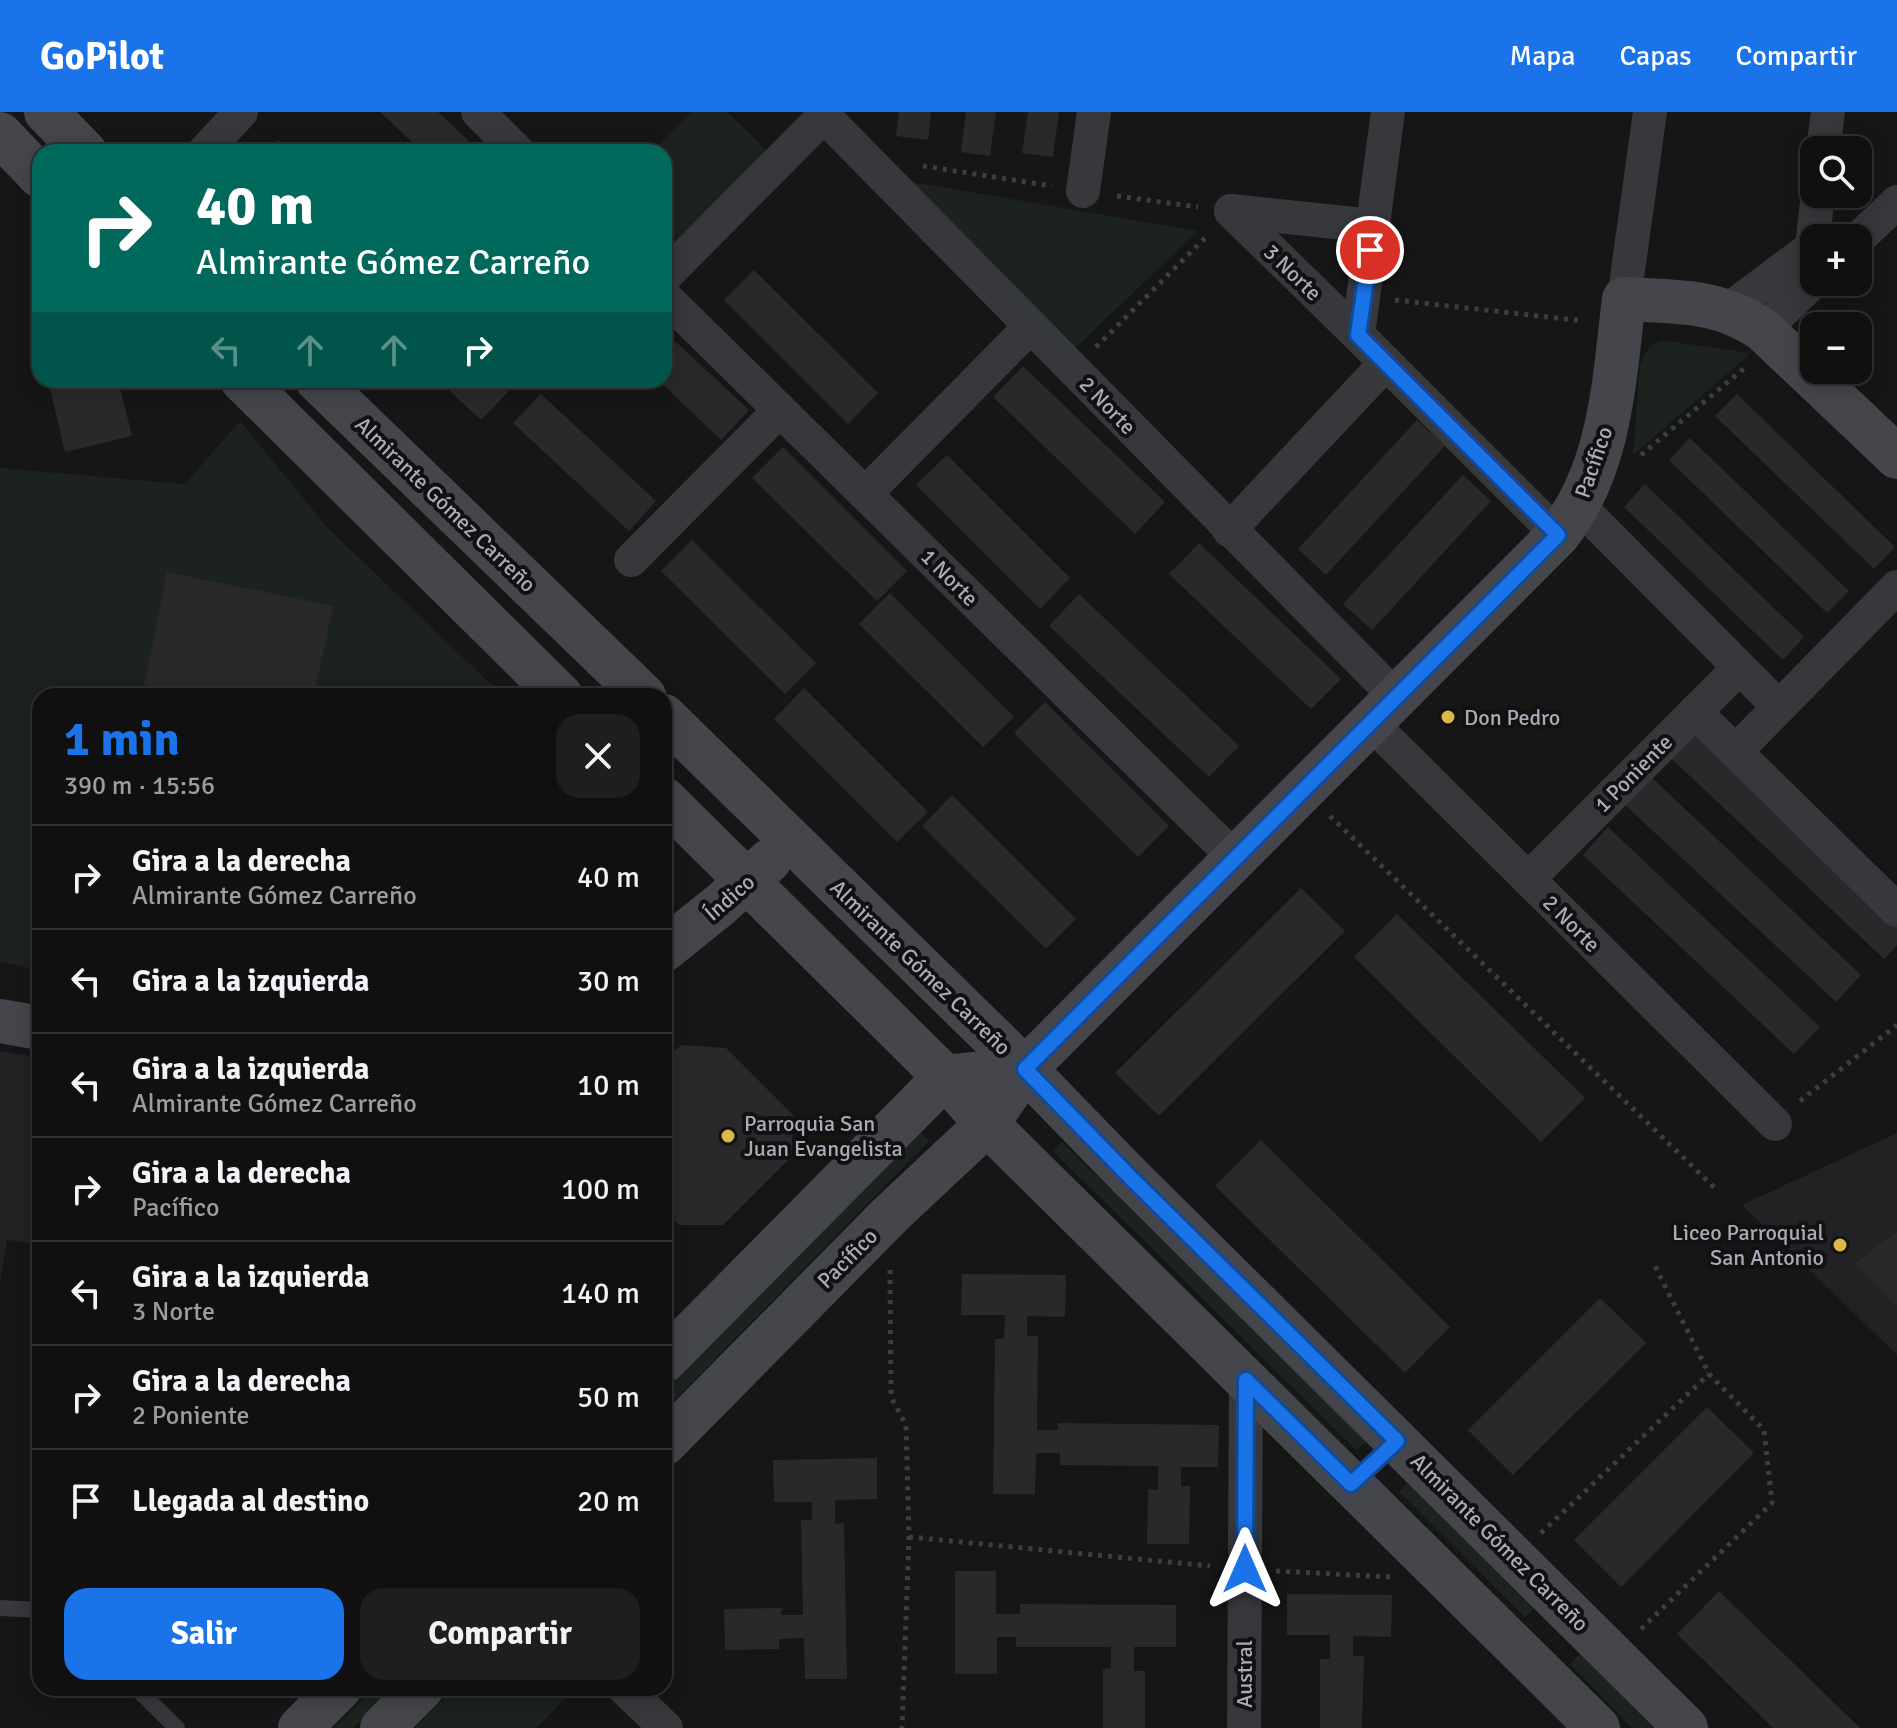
<!DOCTYPE html>
<html lang="es">
<meta charset="utf-8">
<style>
body{margin:0;font-family:Signika,sans-serif;background:#1e1e1f;color:#f1f3f6;height:100vh;display:flex;flex-direction:column;font-size:30px;white-space:nowrap}
*{box-sizing:border-box;margin:0}
p{font-size:26px;color:#9c9d9f}
.icon{flex:none;width:44px;height:44px;fill:none;stroke:currentColor;stroke-width:2;stroke-linecap:round;stroke-linejoin:round}
.map{position:relative;flex:1;overflow:hidden}
.panel{position:absolute;left:32px;top:576px;width:640px;height:1008px;display:flex;flex-direction:column;background:#101011;border-radius:24px;box-shadow:0 4px 20px #0003,0 0 0 2px #303031}
.panel>*{flex:none}
.top-card{position:absolute;left:32px;top:32px;width:640px;height:244px;border-radius:24px;box-shadow:0 4px 20px #0003,0 0 0 2px #303031;background:#00695c;color:#fff;overflow:hidden}
.controls{position:absolute;left:1800px;top:24px;display:grid;gap:16px}
.controls a{display:grid;place-items:center;width:72px;height:72px;border-radius:16px;background:#101011;box-shadow:0 4px 20px #0003,0 0 0 2px #303031;font-size:40px}
.pin{position:absolute;display:grid;place-items:center;width:68px;height:68px;color:#fff;margin:-34px;border:4px solid #fff;border-radius:50%;box-shadow:0 2px 8px #0007}
.me{position:absolute;width:88px;margin:-44px;rotate:0deg;stroke-linejoin:round;filter:drop-shadow(0 0 6px #0008)}
.turn{display:flex;align-items:center;gap:28px;height:168px;padding:0 32px;font-size:36px}
.turn .icon{width:104px;height:104px;stroke-width:2.5}
.turn b{display:block;font-size:56px;line-height:68px}
.lanes{display:flex;align-items:center;height:76px;padding:0 32px;background:#0003;justify-content:center;gap:40px;direction:ltr}
.lanes .off{opacity:.35}
.round{display:grid;place-items:center;flex:none;width:84px;height:84px;border-radius:24px;background:#1e1e1f}
.overview{display:flex;align-items:center;justify-content:space-between;height:136px;padding:0 32px}
h1{font-size:48px;font-weight:700;line-height:60px;color:#1a73e8}
.primary-button{display:flex;gap:16px;margin-top:auto;padding:16px 32px}
.primary-button a{flex:1;height:92px;border-radius:24px;background:#1a73e8;color:#fff;font-size:32px;font-weight:700;line-height:92px;text-align:center}
.primary-button a+a{background:#1e1e1f;color:#f1f3f6}
ul{padding:0;list-style:none}
li{display:flex;align-items:center;gap:24px;height:104px;padding:0 32px;border-top:2px solid #303031}
li div{flex:1}
li b{display:block;font-size:30px}
li em{font-style:normal}
header{display:flex;align-items:center;gap:48px;box-sizing:border-box;height:112px;padding:0 40px;background:#1a73e8;color:#fff}
header strong{font-size:38px}
nav{display:flex;gap:44px;margin-inline-start:auto;font-size:28px}
.map>svg:first-child{display:block}
.built{fill:#222224}
.green{fill:#1c221e}
.building{fill:#29292b}
.lines{fill:none;stroke-linecap:round;stroke-linejoin:round}
.path{stroke:#3d3e43;stroke-width:5;stroke-dasharray:4 6;stroke-linecap:butt}
.lane{stroke:#37383c;stroke-width:16}
.street{stroke:#37383c;stroke-width:34}
.secondary{stroke:#45464c;stroke-width:44}
.route-casing{stroke:#114b97;stroke-width:20}
.route{stroke:#1a73e8;stroke-width:14}
.poi-dot{fill:#deb847;stroke:#111112;stroke-width:3}
.labels{text-anchor:middle;stroke-width:8;stroke-linejoin:round;paint-order:stroke}
.street-label{font-size:22px;fill:#a9acb6;stroke:#111112}
.poi-label{font-size:22px;fill:#a9acb6;stroke:#111112;text-anchor:start}
</style>
<header>
<strong>GoPilot</strong>
<nav><a>Mapa</a><a>Capas</a><a>Compartir</a></nav>
</header>
<div class="map">
<svg width="1897" height="1616" viewBox="0 0 1897 1616">
<rect width="100%" height="100%" fill="#161617"/>
<g class="built">
<polygon points="0,939 40,946 40,1132 7,1128 0,1169"/>
<polygon points="1897,1021 1897,1243 1742,1093"/>
</g>
<g class="green">
<polygon points="691,0 727,0 769,41 670,141 664,136 664,40 651,40"/>
<polygon points="894,67 1198,119 1072,239"/>
<polygon points="1660,228 1751,241 1633,343 1640,252 1649,236"/>
<polygon points="240,309 327,415 503,584 40,584 40,858 0,850 0,356 185,372"/>
<polygon points="918,1018 929,1029 664,1299 664,1276"/>
<polygon points="1062,1030 1367,1329 1356,1338 1053,1039"/>
<polygon points="1407,1371 1535,1496 1525,1505 1399,1380"/>
<polygon points="1581,1541 1657,1616 1632,1616 1570,1552"/>
<polygon points="374,1576 393,1576 353,1616 334,1616"/>
<polygon points="453,1576 575,1576 537,1616 415,1616"/>
</g>
<g class="building">
<polygon points="380,0 438,0 469,29 459,40 423,40"/>
<polygon points="899,0 931,0 928,28 896,24"/>
<polygon points="966,0 996,0 990,44 961,40"/>
<polygon points="1028,0 1059,0 1053,45 1022,41"/>
<polygon points="278,28 290,40 267,40"/>
<polygon points="754,158 878,281 848,312 724,188"/>
<polygon points="40,210 40,231 39,231 34,211"/>
<polygon points="664,219 749,298 721,328 658,268 664,268"/>
<polygon points="1023,254 1165,390 1135,422 993,285"/>
<polygon points="48,268 118,268 132,324 65,340"/>
<polygon points="438,268 497,268 509,279 481,308"/>
<polygon points="541,282 656,389 629,419 513,311"/>
<polygon points="1737,282 1895,435 1874,457 1715,304"/>
<polygon points="1417,308 1445,334 1326,463 1298,437"/>
<polygon points="1690,326 1849,479 1827,501 1669,348"/>
<polygon points="783,335 907,459 877,489 752,366"/>
<polygon points="947,343 1070,466 1040,497 916,373"/>
<polygon points="1463,363 1491,389 1372,518 1343,492"/>
<polygon points="1645,372 1804,525 1783,548 1624,395"/>
<polygon points="692,428 816,551 785,582 661,459"/>
<polygon points="1199,431 1341,567 1311,597 1169,462"/>
<polygon points="167,460 333,494 314,584 195,584 144,573"/>
<polygon points="890,481 1014,605 983,635 859,512"/>
<polygon points="1079,482 1239,634 1209,665 1049,514"/>
<polygon points="804,576 928,700 897,730 774,607"/>
<polygon points="1045,590 1169,714 1138,745 1014,621"/>
<polygon points="1698,621 1897,807 1897,833 1884,847 1672,647"/>
<polygon points="1649,663 1861,863 1836,890 1623,691"/>
<polygon points="952,683 1076,807 1046,837 922,714"/>
<polygon points="1608,715 1820,915 1794,942 1583,743"/>
<polygon points="1301,776 1345,819 1159,1004 1115,961"/>
<polygon points="1397,802 1585,986 1541,1030 1354,845"/>
<polygon points="681,933 726,936 793,1003 792,1044 723,1113 679,1113 664,1098 664,949"/>
<polygon points="1261,1028 1450,1215 1405,1261 1215,1074"/>
<polygon points="1897,1120 1897,1195 1855,1151"/>
<polygon points="962,1162 1066,1163 1065,1205 1027,1204 1027,1224 1038,1224 1037,1318 1058,1318 1058,1311 1219,1313 1218,1355 1181,1355 1181,1374 1190,1374 1189,1432 1147,1432 1148,1377 1158,1378 1158,1354 1060,1353 1060,1341 1036,1341 1035,1382 993,1382 995,1227 1004,1227 1005,1203 961,1203"/>
<polygon points="1600,1186 1646,1231 1513,1363 1468,1318"/>
<polygon points="1707,1295 1754,1341 1621,1475 1574,1428"/>
<polygon points="877,1346 877,1387 835,1388 835,1412 844,1411 847,1567 805,1567 804,1526 779,1527 779,1537 725,1538 724,1497 782,1496 781,1503 803,1503 801,1408 812,1408 812,1390 774,1390 773,1348"/>
<polygon points="955,1459 996,1459 996,1502 1020,1502 1020,1492 1176,1493 1176,1535 1134,1535 1134,1559 1145,1559 1145,1616 1103,1616 1103,1557 1111,1556 1111,1535 1016,1535 1016,1525 997,1525 997,1562 955,1562"/>
<polygon points="1719,1479 1860,1616 1773,1616 1677,1522"/>
<polygon points="1287,1482 1392,1483 1391,1525 1353,1524 1353,1544 1364,1544 1362,1616 1320,1616 1320,1547 1330,1547 1330,1523 1287,1523"/>
</g>
<g class="lines">
<g class="path">
<polyline points="923,54 1052,74"/>
<polyline points="1117,84 1198,95"/>
<polyline points="1395,188 1584,209"/>
<polyline points="1096,235 1208,123"/>
<polyline points="1641,343 1747,254"/>
<polyline points="1330,704 1718,1079"/>
<polyline points="1800,989 1897,913"/>
<polyline points="890,1158 891,1285 906,1313 909,1425 902,1616"/>
<polyline points="1541,1421 1709,1262"/>
<polyline points="909,1425 1210,1454"/>
<polyline points="1276,1459 1390,1465"/>
<polyline points="1641,1517 1772,1391 1764,1318 1709,1262 1654,1152"/>
</g>
<g class="lane">
<polyline points="0,1496 40,1498"/>
<polyline points="136,1576 177,1616"/>
<polyline points="299,1576 318,1595"/>
</g>
<g class="street">
<polyline points="478,0 518,40"/>
<polyline points="820,0 1396,585"/>
<polyline points="1823,38 1828,0"/>
<polyline points="204,40 241,0"/>
<polyline points="1083,79 1094,0"/>
<polyline points="1231,99 1358,223 1558,423"/>
<polyline points="1231,99 1373,114"/>
<polyline points="1858,127 1897,90"/>
<polyline points="664,165 824,4"/>
<polyline points="664,184 1235,746"/>
<polyline points="1624,187 1650,0"/>
<polyline points="1728,198 1812,135 1818,82"/>
<polyline points="1763,218 1814,169"/>
<polyline points="1358,223 1388,0"/>
<polyline points="865,382 1031,214"/>
<polyline points="1579,394 1779,595"/>
<polyline points="1229,418 1386,251"/>
<polyline points="631,448 780,298"/>
<polyline points="1695,600 1897,798"/>
<polyline points="1370,610 1775,1012"/>
<polyline points="1735,640 1897,475"/>
<polyline points="1528,767 1739,556"/>
<polyline points="624,1576 666,1616"/>
<polyline points="1244,1616 1246,1268"/>
</g>
<g class="secondary">
<polyline points="46,0 85,40"/>
<polyline points="0,22 40,64"/>
<polyline points="242,268 561,584"/>
<polyline points="317,268 644,584"/>
<polyline points="664,604 1025,957 1130,1065 1686,1616"/>
<polyline points="664,687 945,965 987,1012 1598,1616"/>
<polyline points="664,838 720,793 769,749"/>
<polyline points="0,909 40,916"/>
<polyline points="664,1249 945,965 975,962"/>
<path d="M664 1332 890 1103 987 1012 1025 957 1558 423C1611 356 1614 269 1624 187 1676 190 1718 187 1763 218L1897 345"/>
<polyline points="300,1616 340,1576"/>
<polyline points="382,1616 422,1576"/>
</g>
</g>
<g class="lines">
<defs>
<polyline id="route" points="1245,1457 1246,1268 1351,1372 1397,1329 1130,1065 1025,957 1558,423 1358,223 1370,138"/>
</defs>
<use href="#route" class="route-casing"/>
<use href="#route" class="route"/>
</g>
<g class="poi-dot">
<circle cx="1448" cy="605" r="8"/>
<circle cx="728" cy="1024" r="8"/>
<circle cx="1840" cy="1133" r="8"/>
</g>
<g class="labels">
<g class="street-label">
<text transform="translate(1293 160) rotate(44)" y="8">3 Norte</text>
<text transform="translate(1108 293) rotate(46)" y="8">2 Norte</text>
<text transform="translate(1593 350) rotate(-71)" y="8">Pacífico</text>
<text transform="translate(446 392) rotate(44)" y="8">Almirante Gómez Carreño</text>
<text transform="translate(950 465) rotate(45)" y="8">1 Norte</text>
<text transform="translate(1633 661) rotate(-45)" y="8">1 Poniente</text>
<text transform="translate(729 785) rotate(-41)" y="8">Índico</text>
<text transform="translate(1572 811) rotate(45)" y="8">2 Norte</text>
<text transform="translate(921 855) rotate(44)" y="8">Almirante Gómez Carreño</text>
<text transform="translate(847 1146) rotate(-45)" y="8">Pacífico</text>
<text transform="translate(1500 1430) rotate(45)" y="8">Almirante Gómez Carreño</text>
<text transform="translate(1244 1562) rotate(-90)" y="8">Austral</text>
</g>
<g class="poi-label">
<text x="1464" y="613">Don Pedro</text>
<text x="744" y="1019">Parroquia San<tspan x="744" dy="25">Juan Evangelista</tspan></text>
<text x="1824" y="1128" text-anchor="end">Liceo Parroquial<tspan x="1824" dy="25">San Antonio</tspan></text>
</g>
</g>
</svg>
<div class="controls">
<a><svg class="icon" aria-label="search" viewBox="0 0 24 24"><circle cx="10" cy="10" r="6"/><path d="M15 15l6 6"/></svg></a>
<a>+</a>
<a>−</a>
</div>
<div class="pin" style="left:1370px;top:138px;background:#d93025"><svg class="icon" aria-label="arrive" viewBox="0 0 24 24"><path d="M6 21V4h12l-3 4 3 4H6"/></svg></div>
<svg class="me" style="left:1245px;top:1457px" viewBox="-20 -20 40 40"><path d="M0-17L14 15 0 8-14 15z" fill="#1a73e8" stroke="#fff" stroke-width="4"/></svg>
<div class="top-card">
<div class="turn"><svg class="icon" aria-label="right" viewBox="0 0 24 24"><path d="M7 20v-9h11M14 6l5 5-5 5"/></svg><div><b>40 m</b>Almirante Gómez Carreño</div></div>
<div class="lanes"><svg class="icon off" aria-label="left" viewBox="0 0 24 24"><path d="M17 20v-9H6M10 6l-5 5 5 5"/></svg><svg class="icon off" aria-label="ahead" viewBox="0 0 24 24"><path d="M12 20V5M6 11l6-6 6 6"/></svg><svg class="icon off" aria-label="ahead" viewBox="0 0 24 24"><path d="M12 20V5M6 11l6-6 6 6"/></svg><svg class="icon" aria-label="right" viewBox="0 0 24 24"><path d="M7 20v-9h11M14 6l5 5-5 5"/></svg></div>
</div>
<section class="panel">
<div class="overview"><div><h1>1 min</h1><p>390 m · 15:56</p></div><a class="round"><svg class="icon" aria-label="close" viewBox="0 0 24 24"><path d="M6 6l12 12M18 6L6 18"/></svg></a></div>
<ul>
<li><svg class="icon" aria-label="right" viewBox="0 0 24 24"><path d="M7 20v-9h11M14 6l5 5-5 5"/></svg><div><b>Gira a la derecha</b><p>Almirante Gómez Carreño</p></div><em>40 m</em></li>
<li><svg class="icon" aria-label="left" viewBox="0 0 24 24"><path d="M17 20v-9H6M10 6l-5 5 5 5"/></svg><div><b>Gira a la izquierda</b></div><em>30 m</em></li>
<li><svg class="icon" aria-label="left" viewBox="0 0 24 24"><path d="M17 20v-9H6M10 6l-5 5 5 5"/></svg><div><b>Gira a la izquierda</b><p>Almirante Gómez Carreño</p></div><em>10 m</em></li>
<li><svg class="icon" aria-label="right" viewBox="0 0 24 24"><path d="M7 20v-9h11M14 6l5 5-5 5"/></svg><div><b>Gira a la derecha</b><p>Pacífico</p></div><em>100 m</em></li>
<li><svg class="icon" aria-label="left" viewBox="0 0 24 24"><path d="M17 20v-9H6M10 6l-5 5 5 5"/></svg><div><b>Gira a la izquierda</b><p>3 Norte</p></div><em>140 m</em></li>
<li><svg class="icon" aria-label="right" viewBox="0 0 24 24"><path d="M7 20v-9h11M14 6l5 5-5 5"/></svg><div><b>Gira a la derecha</b><p>2 Poniente</p></div><em>50 m</em></li>
<li><svg class="icon" aria-label="arrive" viewBox="0 0 24 24"><path d="M6 21V4h12l-3 4 3 4H6"/></svg><div><b>Llegada al destino</b></div><em>20 m</em></li>
</ul>
<div class="primary-button"><a>Salir</a><a>Compartir</a></div>
</section>
</div>
